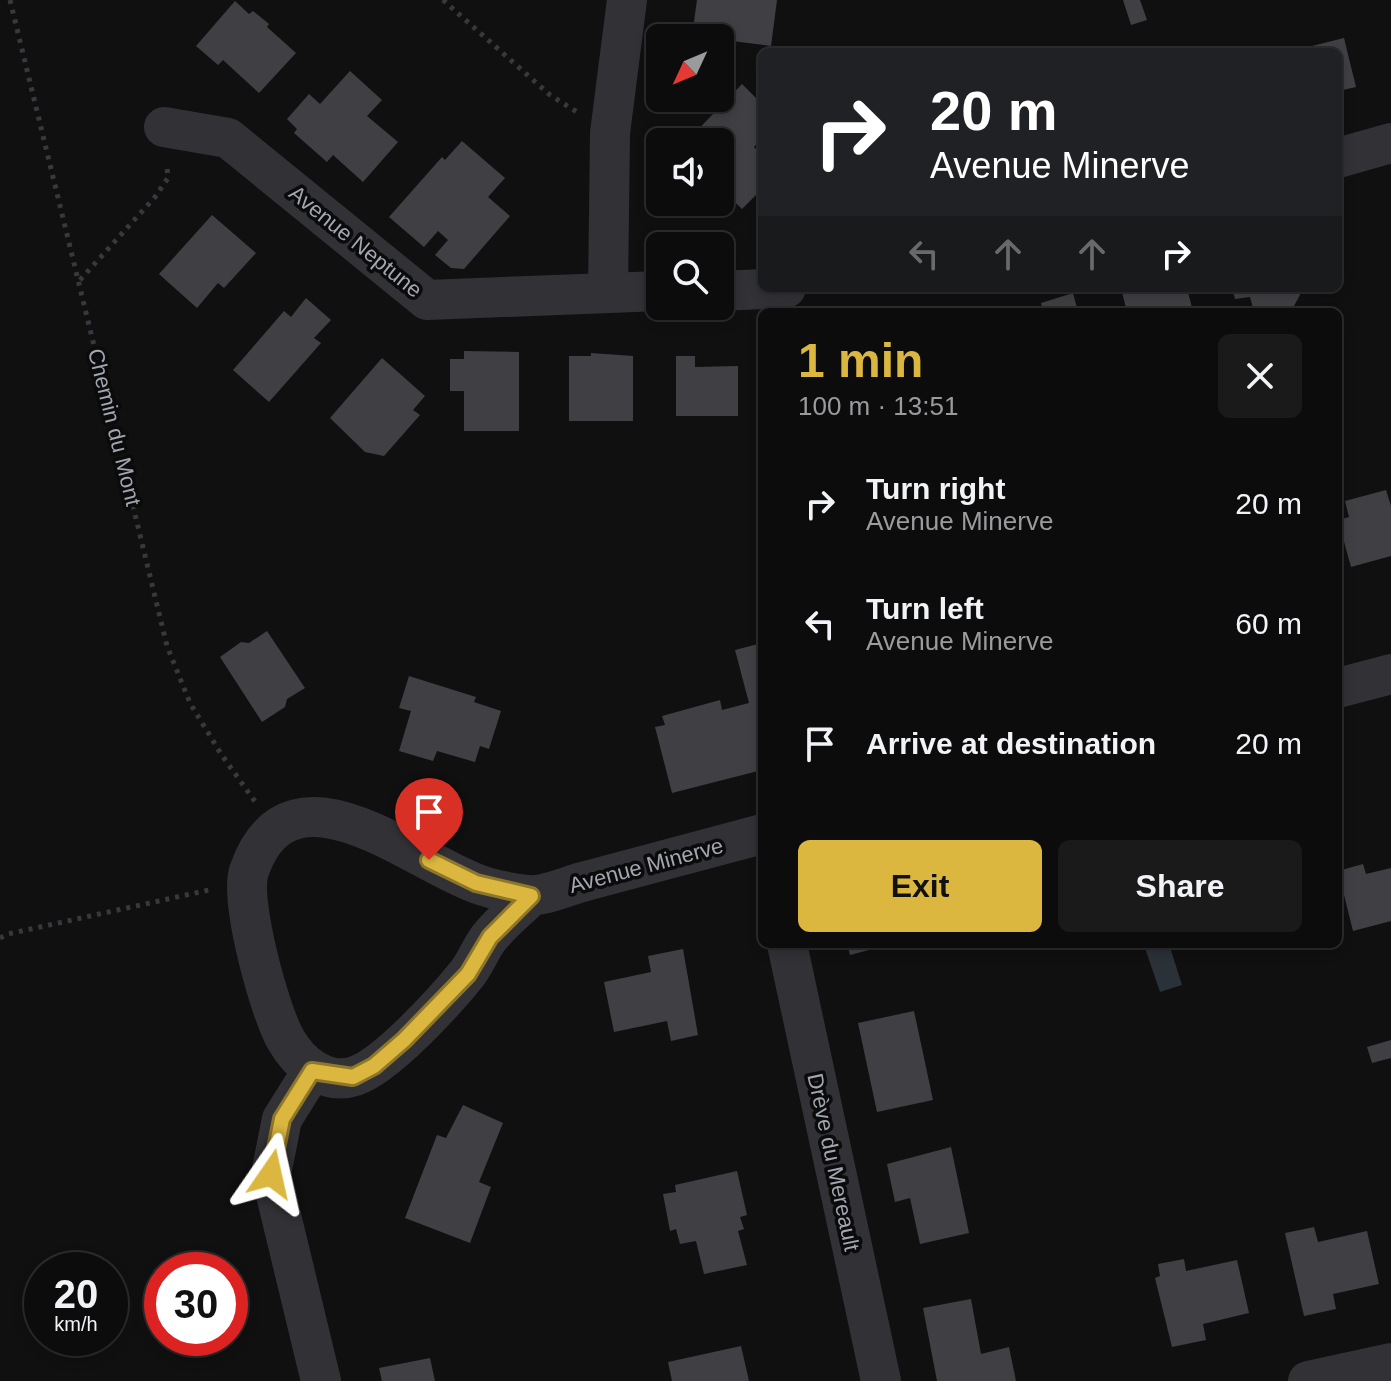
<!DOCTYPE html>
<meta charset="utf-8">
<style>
body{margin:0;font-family:Arial,sans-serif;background:#1a1a1b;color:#f1f3f6;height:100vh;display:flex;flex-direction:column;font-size:30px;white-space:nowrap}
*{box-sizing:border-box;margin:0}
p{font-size:26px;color:#9a9b9d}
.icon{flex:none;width:44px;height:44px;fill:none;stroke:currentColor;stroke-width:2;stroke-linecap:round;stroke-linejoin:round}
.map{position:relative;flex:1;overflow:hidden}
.panel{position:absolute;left:758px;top:308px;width:584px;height:640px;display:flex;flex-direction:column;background:#0c0c0d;border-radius:12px;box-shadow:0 4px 12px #0003,0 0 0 2px #2c2c2e}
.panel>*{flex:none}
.top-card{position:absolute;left:758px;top:48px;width:584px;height:244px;border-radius:12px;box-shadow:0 4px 12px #0003,0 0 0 2px #2c2c2e;background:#202124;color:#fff;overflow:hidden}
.needle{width:52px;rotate:226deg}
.tools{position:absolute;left:646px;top:24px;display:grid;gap:16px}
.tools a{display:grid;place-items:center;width:88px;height:88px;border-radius:12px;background:#0c0c0d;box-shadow:0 4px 12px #0003,0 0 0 2px #2c2c2e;font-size:40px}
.speed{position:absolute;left:24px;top:1252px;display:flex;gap:16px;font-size:40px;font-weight:700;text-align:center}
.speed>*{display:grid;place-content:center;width:104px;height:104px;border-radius:50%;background:#0c0c0d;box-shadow:0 4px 12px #0003,0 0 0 2px #2c2c2e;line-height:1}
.speed small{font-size:20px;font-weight:400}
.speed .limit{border:12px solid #d22;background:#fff;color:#111}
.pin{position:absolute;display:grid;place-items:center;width:68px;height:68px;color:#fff;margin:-82px -34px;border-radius:50% 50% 50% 0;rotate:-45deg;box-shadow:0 0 8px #0007}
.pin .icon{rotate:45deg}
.me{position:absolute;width:88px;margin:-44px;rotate:11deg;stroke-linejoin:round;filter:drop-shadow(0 0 6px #0008)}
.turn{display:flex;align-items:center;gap:28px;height:168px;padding:0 40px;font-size:36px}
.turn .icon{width:104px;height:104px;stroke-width:2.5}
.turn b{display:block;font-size:56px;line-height:68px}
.lanes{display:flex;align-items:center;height:76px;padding:0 40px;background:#0003;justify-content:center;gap:40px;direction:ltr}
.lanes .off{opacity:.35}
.round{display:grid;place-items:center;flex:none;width:84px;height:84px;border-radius:12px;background:#1a1a1b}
.summary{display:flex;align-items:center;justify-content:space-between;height:136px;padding:0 40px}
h1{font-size:48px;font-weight:800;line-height:60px;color:#dbb73f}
.button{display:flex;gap:16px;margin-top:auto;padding:16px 40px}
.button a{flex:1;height:92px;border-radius:12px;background:#dbb73f;color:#111;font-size:32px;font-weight:800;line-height:92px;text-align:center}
.button a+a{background:#1a1a1b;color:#f1f3f6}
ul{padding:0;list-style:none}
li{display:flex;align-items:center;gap:24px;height:120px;padding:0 40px}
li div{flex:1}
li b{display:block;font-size:30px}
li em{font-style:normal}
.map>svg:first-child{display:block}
.water{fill:#2b3138}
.building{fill:#404044}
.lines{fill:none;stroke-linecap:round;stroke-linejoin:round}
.path{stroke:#38393d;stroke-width:5;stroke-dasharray:4 6;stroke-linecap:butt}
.street{stroke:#323236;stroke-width:40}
.route-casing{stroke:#8e7729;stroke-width:20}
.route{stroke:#dbb73f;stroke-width:14}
.labels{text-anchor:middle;stroke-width:7;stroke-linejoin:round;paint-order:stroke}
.street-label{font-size:22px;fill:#a3a6b1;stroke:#0b0b0c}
</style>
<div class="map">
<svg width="1391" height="1381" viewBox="0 0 1391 1381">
<rect width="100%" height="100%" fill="#101011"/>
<polygon class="water" points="1157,944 1169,944 1182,985 1160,992 1145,948"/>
<g class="building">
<polygon points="697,0 777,0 771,46 692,36"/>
<polygon points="1123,0 1140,0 1147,20 1131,25"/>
<polygon points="235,1 249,14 253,11 269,24 267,27 296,53 259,93 223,60 218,65 196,46"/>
<polygon points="1344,38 1356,87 1338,91 1338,52 1292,51"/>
<polygon points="350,71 382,100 367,116 398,142 363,182 333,155 327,162 294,133 297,129 287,119 309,94 320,104"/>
<polygon points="742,84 762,104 762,138 754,147 762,155 762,189 742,209 720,188 720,142 686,142"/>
<polygon points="462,141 505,178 488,197 510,216 464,269 451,268 435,255 448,240 438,231 424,247 389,217 442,157 445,160"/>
<polygon points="212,215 256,253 224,288 218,283 197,308 159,274"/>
<polygon points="1121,288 1187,288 1193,312 1127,312"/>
<polygon points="1232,288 1298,288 1300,295 1294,306 1296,312 1254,312 1250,297 1235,299"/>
<polygon points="1073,293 1078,312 1043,312 1041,303"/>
<polygon points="306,298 331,320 314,338 321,343 269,402 233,370 284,311 291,317"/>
<polygon points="464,351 519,352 519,431 464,431 464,391 450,391 450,359 464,359"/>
<polygon points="591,353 633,356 633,421 569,421 569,356 591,356"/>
<polygon points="676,356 695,356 695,367 738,366 738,416 676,416"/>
<polygon points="382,358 425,396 413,410 420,415 384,456 365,452 330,418"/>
<polygon points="1386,490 1391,506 1391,556 1351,567 1338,520 1349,517 1345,501"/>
<polygon points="267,631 305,688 287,699 285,707 262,722 220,657 241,642 249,643"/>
<polygon points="762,643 762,770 672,793 655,727 665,725 662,716 720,700 722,710 749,703 735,650"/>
<polygon points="409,676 476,697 474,702 501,711 489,749 480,746 475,762 437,751 433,761 399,751 411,711 399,708"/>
<polygon points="1363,864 1366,874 1391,868 1391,921 1353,931 1338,871"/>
<polygon points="847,944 888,944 888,945 850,955"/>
<polygon points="683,949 698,1035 671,1041 667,1021 614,1032 604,982 651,972 648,956"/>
<polygon points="914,1011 933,1100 877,1112 858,1023"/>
<polygon points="1391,1040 1391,1058 1372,1063 1367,1047"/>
<polygon points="463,1105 503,1123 479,1182 491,1187 470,1243 405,1218 437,1135 446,1138"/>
<polygon points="951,1147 969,1233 920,1244 910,1198 895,1202 887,1164"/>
<polygon points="737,1171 747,1215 740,1217 744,1229 738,1231 747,1265 704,1274 696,1241 680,1244 676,1229 670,1231 663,1194 676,1192 675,1185"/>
<polygon points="1314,1227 1318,1242 1367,1231 1379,1284 1333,1294 1336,1309 1304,1316 1285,1233"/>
<polygon points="1184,1259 1186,1271 1237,1260 1249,1313 1203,1324 1206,1340 1172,1347 1155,1278 1160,1276 1158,1264"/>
<polygon points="971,1299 981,1354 1009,1347 1016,1381 937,1381 923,1308"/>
<polygon points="741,1346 749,1381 672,1381 668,1362"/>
<polygon points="430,1358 435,1381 382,1381 379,1368"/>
</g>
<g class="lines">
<g class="path">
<polyline points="10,0 167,646 190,703 221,754 256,803"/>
<polyline points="443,0 550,95 577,112"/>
<polyline points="80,280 155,197 168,178 167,167"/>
<polyline points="0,938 8,934 209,890"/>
</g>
<g class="street">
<polyline points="164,127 228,138 427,300 660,291"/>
<polyline points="1338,158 1391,143"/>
<polyline points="720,291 786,288"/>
<polyline points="608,292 610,133 627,0"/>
<polyline points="1338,688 1391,674"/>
<path d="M531 896C517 910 500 923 488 939 480 950 475 964 466 975 445 1001 386 1066 355 1076 326 1086 299 1063 286 1040 270 1013 239 900 249 871 289 755 408 858 475 883 490 889 511 893 528 895 545 897 569 885 586 881 645 865 703 850 762 834"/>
<polyline points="787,944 881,1381"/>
<polyline points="312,1071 282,1119 271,1174 321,1381"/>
<polyline points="1308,1381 1391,1363"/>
</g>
</g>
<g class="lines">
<defs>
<polyline id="route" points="271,1174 282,1119 312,1071 353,1077 374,1066 404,1040 468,974 490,937 531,896 476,883 429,860"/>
</defs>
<use href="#route" class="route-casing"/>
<use href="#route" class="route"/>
</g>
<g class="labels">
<g class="street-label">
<text transform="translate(356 241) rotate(39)" y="8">Avenue Neptune</text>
<text transform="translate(115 427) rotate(76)" y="8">Chemin du Mont</text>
<text transform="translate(646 865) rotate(-15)" y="8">Avenue Minerve</text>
<text transform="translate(834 1162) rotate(78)" y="8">Drève du Mereault</text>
</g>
</g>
</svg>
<div class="tools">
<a><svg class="needle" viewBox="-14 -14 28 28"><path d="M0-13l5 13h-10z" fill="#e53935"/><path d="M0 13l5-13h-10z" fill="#9a9b9d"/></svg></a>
<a><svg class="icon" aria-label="sound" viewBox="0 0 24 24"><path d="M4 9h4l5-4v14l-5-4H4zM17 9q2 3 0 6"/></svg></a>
<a><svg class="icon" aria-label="search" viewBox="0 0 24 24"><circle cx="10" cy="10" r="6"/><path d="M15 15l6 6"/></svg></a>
</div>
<div class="speed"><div>20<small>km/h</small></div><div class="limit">30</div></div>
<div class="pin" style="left:429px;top:860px;background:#d93025"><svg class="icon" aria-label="arrive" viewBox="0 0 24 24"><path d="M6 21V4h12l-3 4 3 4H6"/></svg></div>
<svg class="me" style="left:271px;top:1174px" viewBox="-20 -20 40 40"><path d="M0-17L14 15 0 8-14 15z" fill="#dbb73f" stroke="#fff" stroke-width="4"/></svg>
<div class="top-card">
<div class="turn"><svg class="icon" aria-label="right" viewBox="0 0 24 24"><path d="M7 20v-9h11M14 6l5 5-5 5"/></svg><div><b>20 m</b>Avenue Minerve</div></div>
<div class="lanes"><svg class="icon off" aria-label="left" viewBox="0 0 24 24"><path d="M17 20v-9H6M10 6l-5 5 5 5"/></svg><svg class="icon off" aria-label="ahead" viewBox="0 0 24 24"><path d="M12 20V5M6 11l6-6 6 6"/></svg><svg class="icon off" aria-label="ahead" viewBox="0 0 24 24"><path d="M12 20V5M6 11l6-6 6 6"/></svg><svg class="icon" aria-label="right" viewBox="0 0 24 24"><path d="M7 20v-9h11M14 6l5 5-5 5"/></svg></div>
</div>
<section class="panel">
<div class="summary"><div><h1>1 min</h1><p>100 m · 13:51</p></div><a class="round"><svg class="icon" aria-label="close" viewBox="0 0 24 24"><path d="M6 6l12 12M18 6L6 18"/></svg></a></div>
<ul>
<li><svg class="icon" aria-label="right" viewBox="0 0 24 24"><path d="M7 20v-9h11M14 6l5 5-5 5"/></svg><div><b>Turn right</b><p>Avenue Minerve</p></div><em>20 m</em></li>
<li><svg class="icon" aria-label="left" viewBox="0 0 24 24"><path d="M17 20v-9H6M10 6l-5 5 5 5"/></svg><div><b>Turn left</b><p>Avenue Minerve</p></div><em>60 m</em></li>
<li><svg class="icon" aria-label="arrive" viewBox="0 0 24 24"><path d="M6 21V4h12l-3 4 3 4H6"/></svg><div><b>Arrive at destination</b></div><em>20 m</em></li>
</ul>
<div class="button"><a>Exit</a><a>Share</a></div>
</section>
</div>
